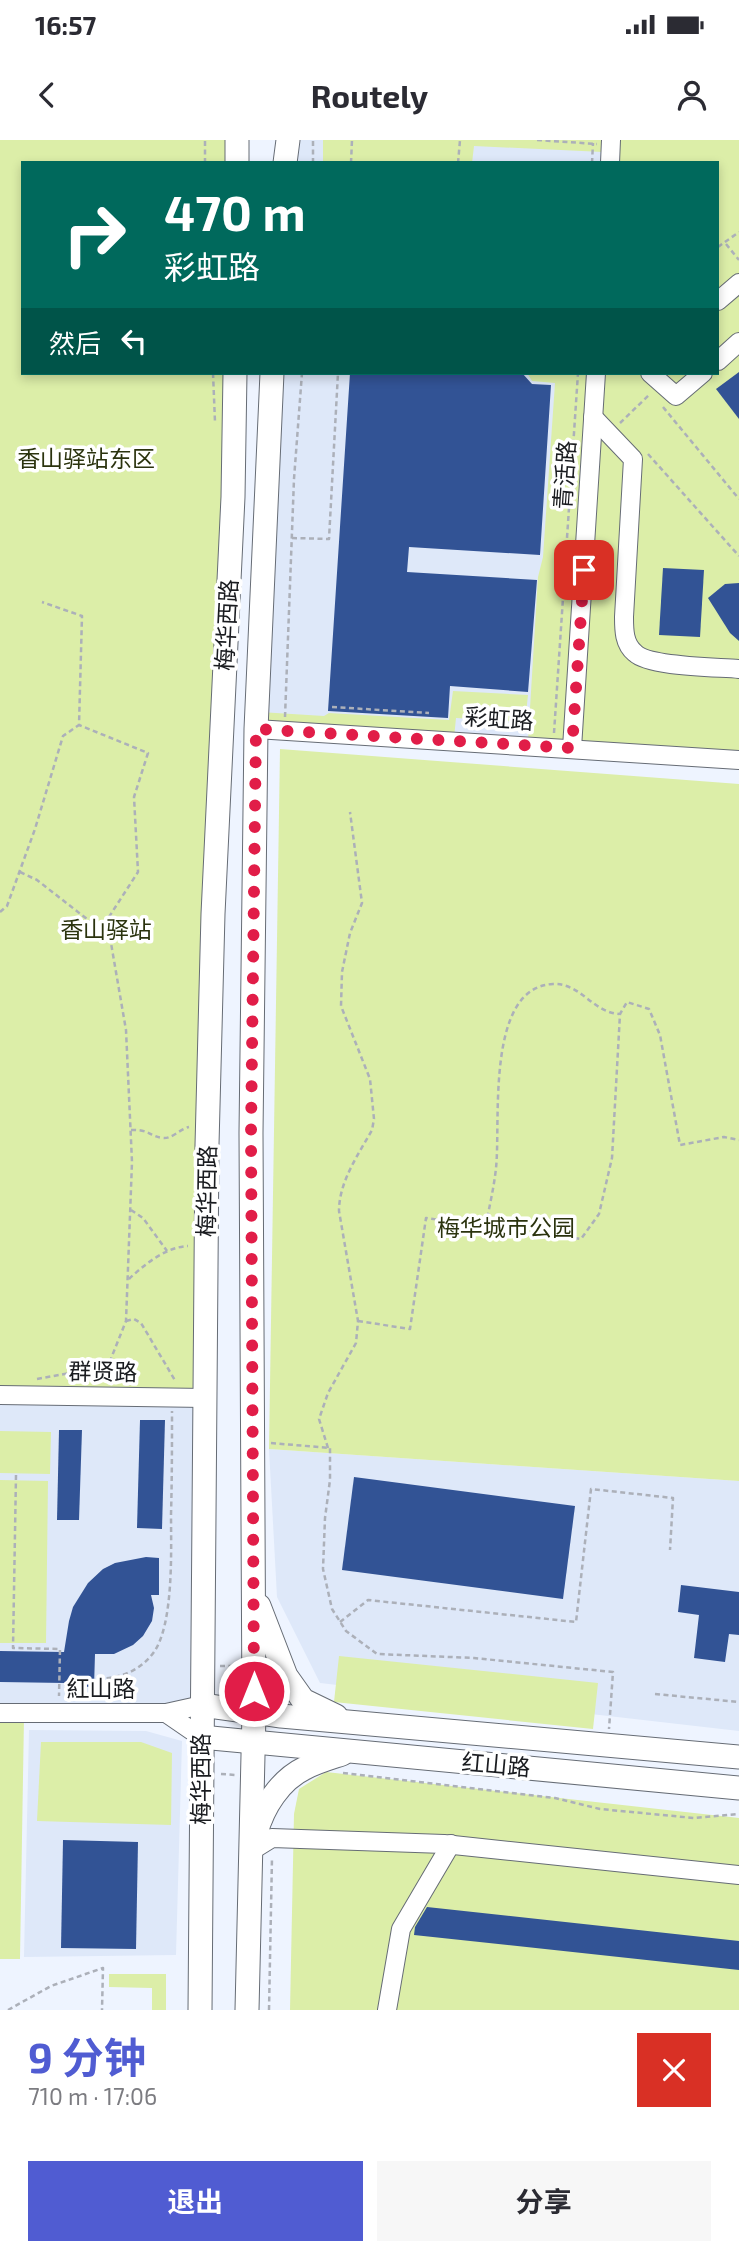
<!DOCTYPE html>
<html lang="zh">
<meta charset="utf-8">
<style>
body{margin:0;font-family:"Exo 2","Noto Sans SC",sans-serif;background:#f7f7f7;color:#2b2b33;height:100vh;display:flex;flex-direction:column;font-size:26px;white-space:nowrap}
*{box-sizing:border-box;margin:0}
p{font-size:23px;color:#7c7c81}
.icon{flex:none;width:38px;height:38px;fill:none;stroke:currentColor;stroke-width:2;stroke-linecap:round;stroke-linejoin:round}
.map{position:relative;height:1870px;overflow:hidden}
.sheet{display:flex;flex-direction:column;background:#fff;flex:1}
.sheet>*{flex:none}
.guide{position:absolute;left:21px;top:21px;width:698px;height:214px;border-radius:0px;box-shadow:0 4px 10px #0003;background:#00695c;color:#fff;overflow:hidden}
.pin{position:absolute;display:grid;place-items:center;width:60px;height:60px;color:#fff;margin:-30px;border-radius:14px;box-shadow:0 4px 10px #0006}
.me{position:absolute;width:77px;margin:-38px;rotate:0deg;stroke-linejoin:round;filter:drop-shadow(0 0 5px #0008)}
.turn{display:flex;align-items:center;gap:24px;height:147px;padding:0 28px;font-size:32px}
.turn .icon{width:91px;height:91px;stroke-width:2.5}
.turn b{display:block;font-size:49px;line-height:60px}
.then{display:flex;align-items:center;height:66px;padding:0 28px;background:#0003;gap:14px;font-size:26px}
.round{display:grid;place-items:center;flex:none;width:74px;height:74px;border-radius:0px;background:#f7f7f7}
.overview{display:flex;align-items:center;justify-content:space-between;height:119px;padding:0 28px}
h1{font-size:42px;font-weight:700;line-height:52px;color:#505cd2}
.primary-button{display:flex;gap:14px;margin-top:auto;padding:14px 28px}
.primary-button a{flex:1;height:80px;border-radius:0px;background:#505cd2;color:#fff;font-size:28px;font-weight:700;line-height:80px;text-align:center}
.primary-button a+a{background:#f7f7f7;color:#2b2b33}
.status{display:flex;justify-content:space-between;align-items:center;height:49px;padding:0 35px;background:#fff;direction:ltr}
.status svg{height:19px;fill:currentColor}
header{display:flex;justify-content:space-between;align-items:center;height:91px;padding:0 28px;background:#fff;font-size:32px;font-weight:700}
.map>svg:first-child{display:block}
.built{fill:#dee8f9}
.green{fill:#dceea8}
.building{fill:#325395}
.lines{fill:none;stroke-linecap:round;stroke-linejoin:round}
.minor-casing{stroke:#666c75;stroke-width:20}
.major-casing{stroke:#666c75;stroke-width:25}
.path{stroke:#acb0b9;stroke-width:2.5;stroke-dasharray:5 3.5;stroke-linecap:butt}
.minor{stroke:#fff;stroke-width:18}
.major{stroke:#fff;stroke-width:23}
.route{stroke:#e11d48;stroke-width:12;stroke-dasharray:0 21.6}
.labels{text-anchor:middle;stroke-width:7;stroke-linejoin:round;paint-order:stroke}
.park-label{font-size:23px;fill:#2b330e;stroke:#fff}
.street-label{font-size:23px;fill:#1a1c20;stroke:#fff}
</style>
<div class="status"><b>16:57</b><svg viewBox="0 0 49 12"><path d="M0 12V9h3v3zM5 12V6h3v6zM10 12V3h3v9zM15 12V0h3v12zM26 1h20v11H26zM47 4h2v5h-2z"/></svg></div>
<header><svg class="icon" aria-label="back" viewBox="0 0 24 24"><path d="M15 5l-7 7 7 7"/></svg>Routely<svg class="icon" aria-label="person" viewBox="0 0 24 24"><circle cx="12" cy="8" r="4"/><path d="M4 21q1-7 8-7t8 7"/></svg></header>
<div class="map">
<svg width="739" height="1870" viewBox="0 0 739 1870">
<rect width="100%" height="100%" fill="#eef4ff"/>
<g class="built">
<polygon points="289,0 611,0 609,23 285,23"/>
<polygon points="272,233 596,233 572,608 256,589"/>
<polygon points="0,1256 205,1258 201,1563 0,1571"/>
<polygon points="269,1309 739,1341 739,1591 320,1543 277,1457"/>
<polygon points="29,1590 146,1591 182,1601 176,1815 24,1817"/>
</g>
<g class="green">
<polygon points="0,0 237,0 237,23 23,23 23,233 234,233 205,1257 0,1254"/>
<polygon points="323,0 604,0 603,12 474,6 472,23 323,23"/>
<polygon points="611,0 739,0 739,619 572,608 596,233 718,233 718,23 610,23"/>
<polygon points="527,233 593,233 569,603 528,601 538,437 543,417 555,243 532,241"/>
<polygon points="453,551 528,555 525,582 456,578 454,598 259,586 260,572 324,576 329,573 449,580"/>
<polygon points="280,609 739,644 739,1341 269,1309"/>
<polygon points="0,1291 51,1292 50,1334 0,1333"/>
<polygon points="0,1340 48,1341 46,1503 0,1503"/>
<polygon points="339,1516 598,1543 593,1589 334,1562"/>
<polygon points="0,1577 24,1577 20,1819 0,1819"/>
<polygon points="41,1602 141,1602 172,1613 171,1685 37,1681"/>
<polygon points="326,1632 739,1678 739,1870 290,1870 294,1674 299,1649"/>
<polygon points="109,1834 166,1834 166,1870 152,1870 152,1848 109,1847"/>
</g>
<g class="building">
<polygon points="739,232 739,279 716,249"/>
<polygon points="350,233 522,233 532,244 551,245 540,415 409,407 407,432 537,440 528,552 450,546 448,578 328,571"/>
<polygon points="663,428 704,430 700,497 659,495"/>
<polygon points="739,443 739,501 730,493 708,458 725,444"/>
<polygon points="140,1280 165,1280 162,1389 137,1388"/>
<polygon points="59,1290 82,1290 79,1380 57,1380"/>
<polygon points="354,1337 575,1366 563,1459 342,1430"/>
<polygon points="146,1417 159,1418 159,1455 151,1455 154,1468 152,1481 143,1496 133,1505 114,1514 95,1514 94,1547 64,1546 65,1543 0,1542 0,1511 64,1512 69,1481 73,1467 88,1443 103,1429 115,1423"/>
<polygon points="681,1445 739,1452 739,1495 729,1494 725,1522 694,1518 699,1475 678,1472"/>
<polygon points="63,1700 138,1702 136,1809 61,1808"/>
<polygon points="427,1767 739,1801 739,1830 414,1795 415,1787"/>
</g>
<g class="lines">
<defs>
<g id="minor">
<polyline points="610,23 611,0"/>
<polyline points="718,161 739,143"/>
<polyline points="718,221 739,202"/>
<polyline points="650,233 676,256 703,233"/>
<path d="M593 277 633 319 624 477C624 490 624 504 635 513 649 527 717 527 739 529"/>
<polyline points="256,589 739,620"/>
<polyline points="572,608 596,233"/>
<polyline points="0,1255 205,1258"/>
<polyline points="0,1573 166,1573 202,1565"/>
<polyline points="166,1573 201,1597"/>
<polyline points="251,1711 272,1698 444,1704 739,1735"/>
<polyline points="387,1870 401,1789 451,1704"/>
</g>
<g id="major">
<polyline points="237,23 237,0"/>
<polyline points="285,23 288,0"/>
<polyline points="259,1466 286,1536 303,1560 336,1576"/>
<polyline points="202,1565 281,1576 739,1617"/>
<polyline points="201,1597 739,1648"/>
<path d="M256 1693C263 1667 280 1640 305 1628 316 1622 330 1618 342 1614"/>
<polyline points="200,1870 207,1005 213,774 233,357 235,233"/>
<polyline points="247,1870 254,1573 251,993 256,589 272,233"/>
</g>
</defs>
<use href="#minor" class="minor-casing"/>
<use href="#major" class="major-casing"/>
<g class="path">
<polyline points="537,0 597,4"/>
<polyline points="205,23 205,0"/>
<polyline points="313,23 313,0"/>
<polyline points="351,23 352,0"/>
<polyline points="458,23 460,0"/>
<polyline points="592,23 593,3"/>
<polyline points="726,104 739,120"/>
<polyline points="718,107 739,92"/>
<polyline points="213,233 215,282"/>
<polyline points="663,267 739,359"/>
<polyline points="620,283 650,254"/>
<polyline points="648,314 739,416"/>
<polyline points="292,398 329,399 338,233"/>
<polyline points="332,567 429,573"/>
<polyline points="285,577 294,339 302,233"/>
<polyline points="554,593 578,233"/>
<polyline points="20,732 37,740 110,797"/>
<polyline points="0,772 7,766 35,689 63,596 79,585 82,476 42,462"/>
<path d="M131 990C149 989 151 997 163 998 172 999 180 989 189 987"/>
<polyline points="131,1070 143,1078 167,1111"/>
<path d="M486 1086C489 1067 494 1048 496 1028 501 982 485 847 553 844 581 843 592 872 619 874"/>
<path d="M129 1139C145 1124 166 1107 188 1106"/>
<polyline points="126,1181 134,1179 141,1183 176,1242"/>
<polyline points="358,1181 410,1189 426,1078 581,1099 599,1074 612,1018 620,874 627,862 649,869 660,895 680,1005 724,997 739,1000"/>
<polyline points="37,1239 108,1226 126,1181 132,1022 126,890 107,780 138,732 134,657 148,613 79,585"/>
<polyline points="271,1303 330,1308 330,1340 325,1378 323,1429 332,1469 346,1491 377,1514 474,1518 613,1532 609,1589"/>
<path d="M328 1308 319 1279 328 1253 356 1203 358 1181 339 1071C339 1042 358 1015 372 990L374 979 370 939 341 866 342 832 350 793 362 763 350 672"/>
<polyline points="16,1335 13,1508 60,1509 59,1556"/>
<polyline points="340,1482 368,1460 576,1482 591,1349 673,1358 670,1410"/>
<polyline points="220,1526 237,1526"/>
<polyline points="655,1554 739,1562"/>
<path d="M97 1556 98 1539C121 1538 140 1531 154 1512 174 1483 171 1409 171 1374 172 1339 172 1305 172 1271"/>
<polyline points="343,1633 555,1658 600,1669 694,1678 739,1674"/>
<polyline points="221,1634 236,1635"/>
<polyline points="8,1870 51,1846 103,1828 102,1870"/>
<polyline points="269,1870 272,1718"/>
</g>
<use href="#minor" class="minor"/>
<use href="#major" class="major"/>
</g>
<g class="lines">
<polyline class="route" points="254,1551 251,993 256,589 572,608 584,430"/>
</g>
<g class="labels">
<g class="park-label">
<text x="86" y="327">香山驿站东区</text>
<text x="106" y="798">香山驿站</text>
<text x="506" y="1096">梅华城市公园</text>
</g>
<g class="street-label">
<text transform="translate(565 335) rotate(-86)" y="8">青活路</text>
<text transform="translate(227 485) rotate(-87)" y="8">梅华西路</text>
<text transform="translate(499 579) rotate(4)" y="8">彩虹路</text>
<text transform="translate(207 1051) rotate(-89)" y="8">梅华西路</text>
<text transform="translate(103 1232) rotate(1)" y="8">群贤路</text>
<text x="101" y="1557">紅山路</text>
<text transform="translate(496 1625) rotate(5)" y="8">红山路</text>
<text transform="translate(201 1639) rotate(-90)" y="8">梅华西路</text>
</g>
</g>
</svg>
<div class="pin" style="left:584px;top:430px;background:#d93025"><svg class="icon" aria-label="arrive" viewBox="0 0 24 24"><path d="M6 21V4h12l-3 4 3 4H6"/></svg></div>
<svg class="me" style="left:254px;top:1551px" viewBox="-20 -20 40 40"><circle r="17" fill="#e11d48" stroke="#fff" stroke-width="3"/><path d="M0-11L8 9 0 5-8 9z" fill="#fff"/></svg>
<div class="guide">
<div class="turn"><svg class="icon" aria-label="right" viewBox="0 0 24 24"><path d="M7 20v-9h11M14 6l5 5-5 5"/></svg><div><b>470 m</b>彩虹路</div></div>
<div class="then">然后<svg class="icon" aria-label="left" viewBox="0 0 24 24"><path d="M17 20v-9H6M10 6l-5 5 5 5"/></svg></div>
</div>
</div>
<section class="sheet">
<div class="overview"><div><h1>9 分钟</h1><p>710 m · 17:06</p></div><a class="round" style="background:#d93025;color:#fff"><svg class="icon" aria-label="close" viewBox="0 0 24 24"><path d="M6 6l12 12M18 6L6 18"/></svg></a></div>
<div class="primary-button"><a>退出</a><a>分享</a></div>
</section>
